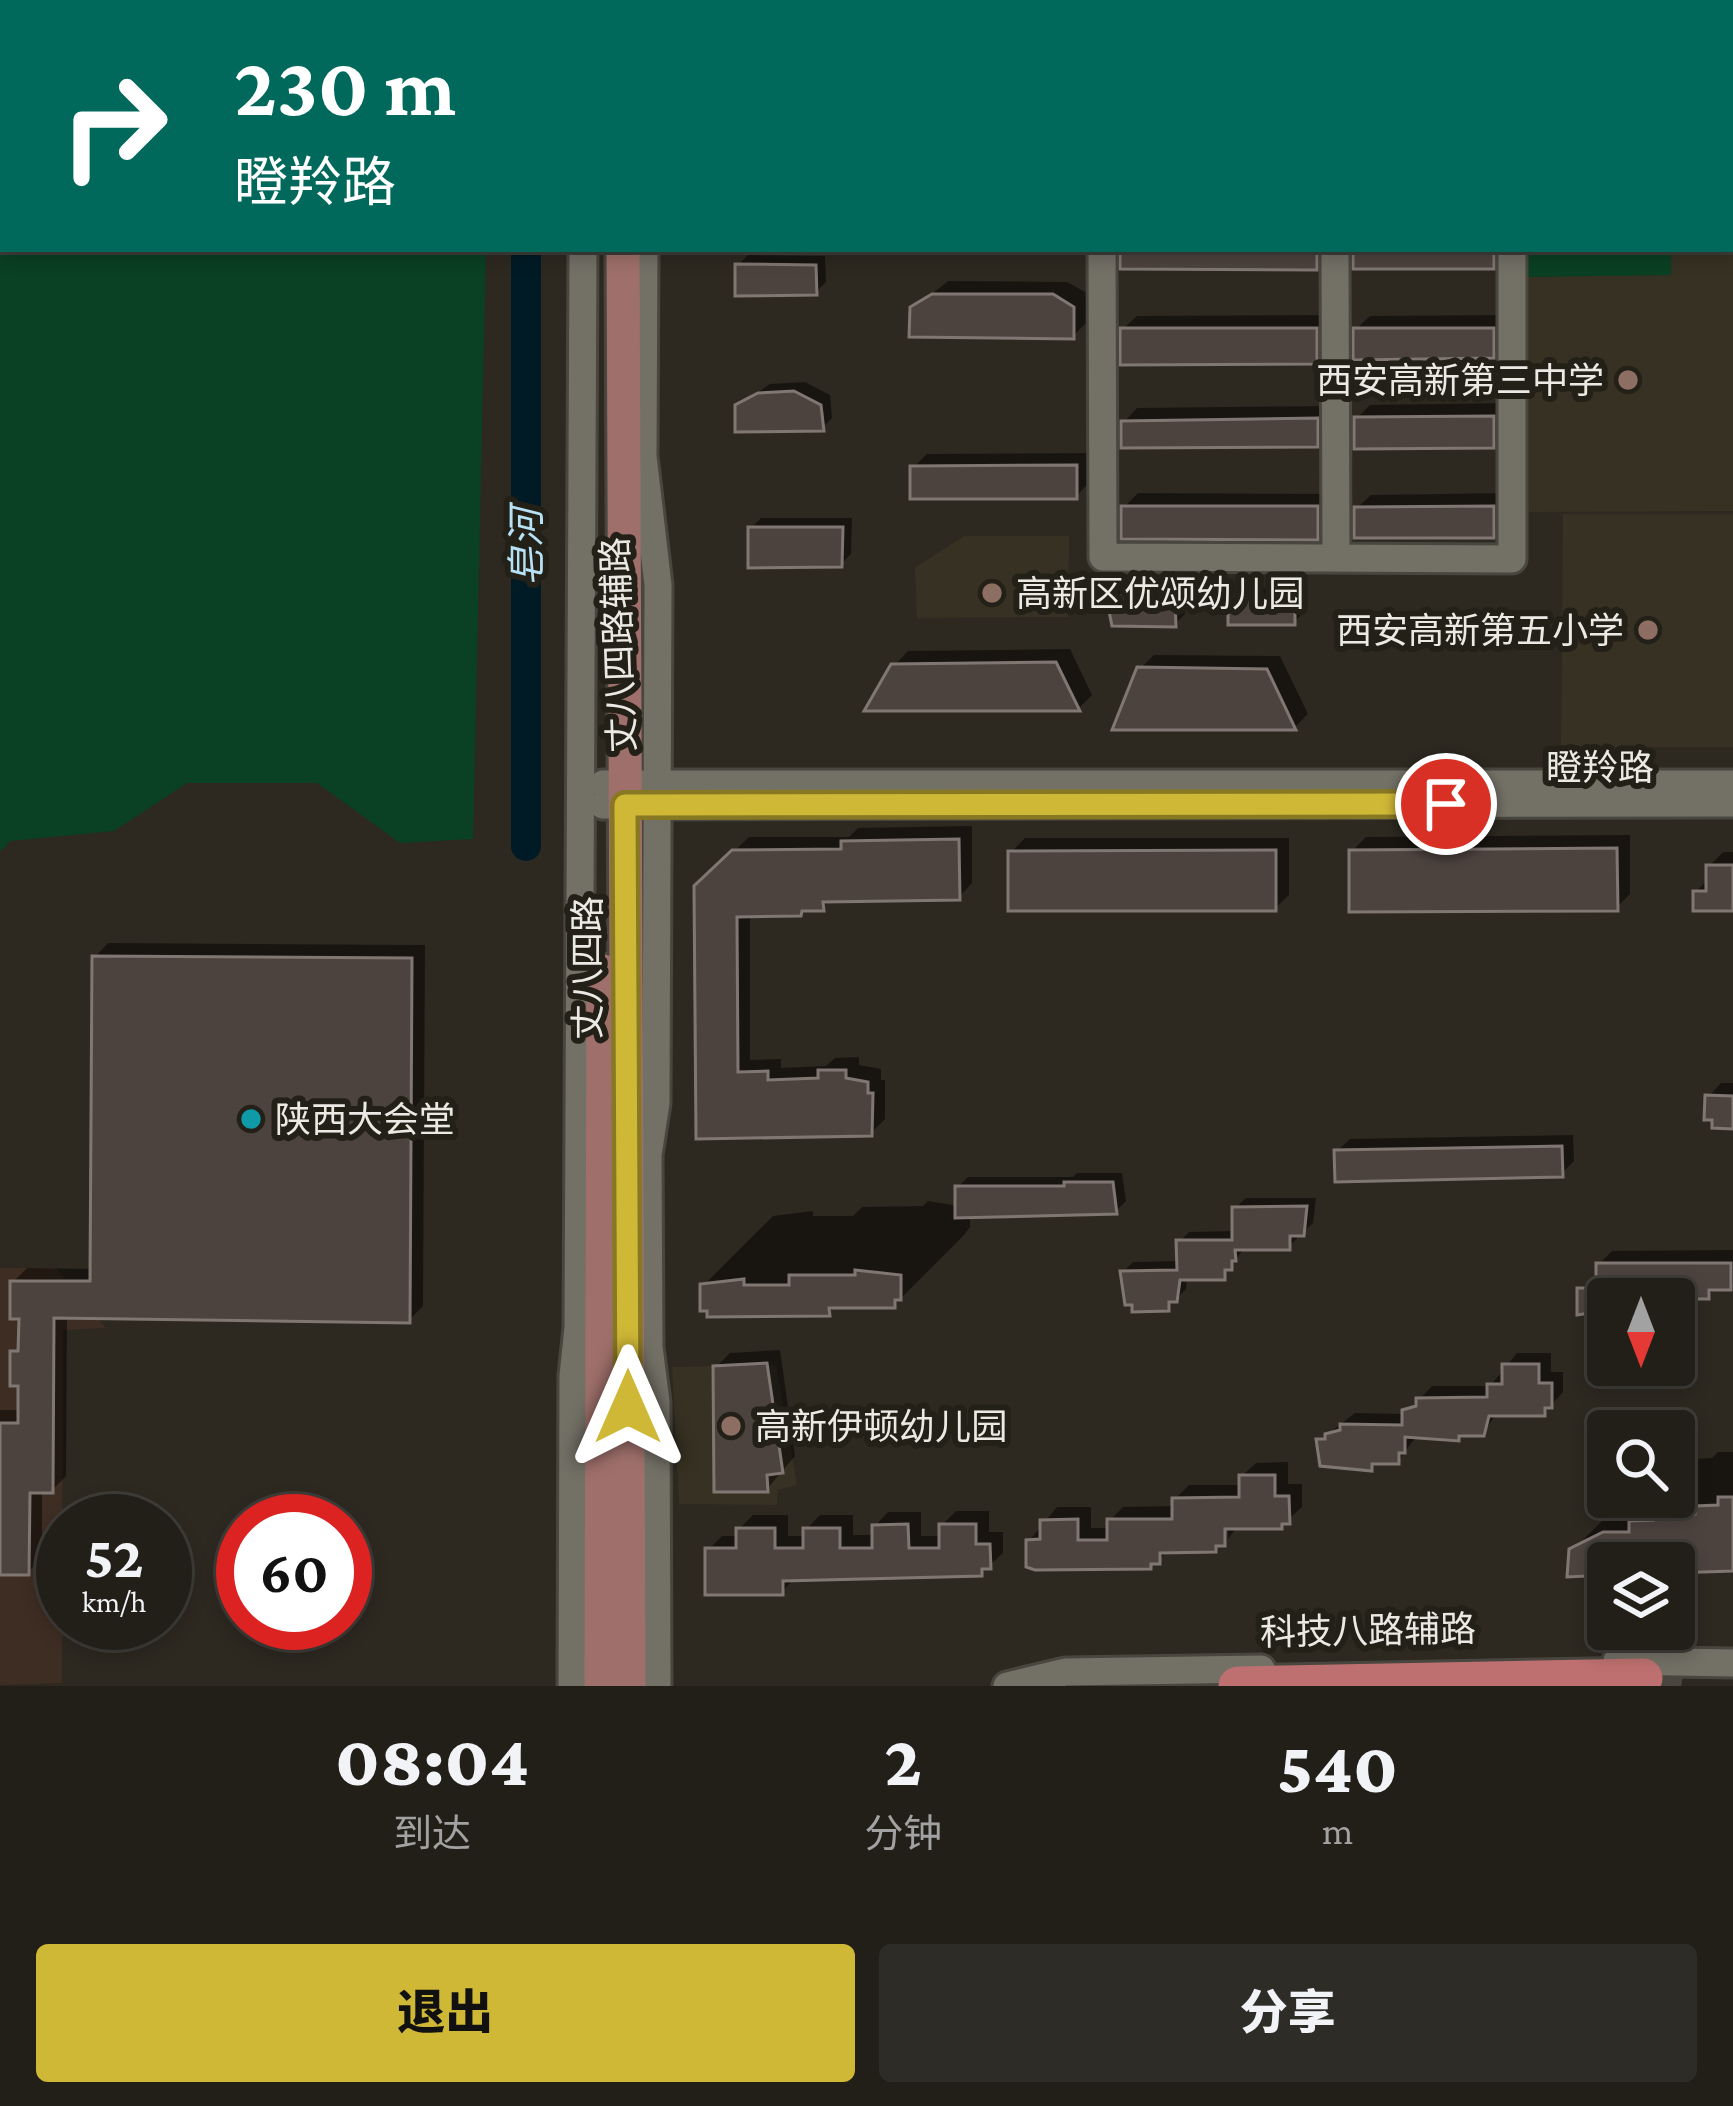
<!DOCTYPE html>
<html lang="zh">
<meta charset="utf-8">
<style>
body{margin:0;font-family:"Crimson Pro","Noto Sans SC",serif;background:#2e2c26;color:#f1f3f6;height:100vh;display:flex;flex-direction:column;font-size:45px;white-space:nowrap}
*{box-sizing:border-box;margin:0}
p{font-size:39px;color:#a2a2a2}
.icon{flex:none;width:66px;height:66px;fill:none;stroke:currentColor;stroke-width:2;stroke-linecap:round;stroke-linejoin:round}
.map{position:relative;height:1686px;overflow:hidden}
.side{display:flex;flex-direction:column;background:#221f19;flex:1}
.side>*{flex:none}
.hud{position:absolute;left:0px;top:0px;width:1734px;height:252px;box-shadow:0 6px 18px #0003,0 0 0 3px #3f3d38;background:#00695c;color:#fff;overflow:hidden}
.needle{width:78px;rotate:180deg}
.fabs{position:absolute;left:1587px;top:1278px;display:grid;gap:24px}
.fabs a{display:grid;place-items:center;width:108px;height:108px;border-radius:12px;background:#221f19;box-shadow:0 6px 18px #0003,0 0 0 3px #3f3d38;font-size:60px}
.speed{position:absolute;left:36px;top:1494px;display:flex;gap:24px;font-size:60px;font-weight:700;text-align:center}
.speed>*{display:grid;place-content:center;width:156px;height:156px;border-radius:50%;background:#221f19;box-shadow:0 6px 18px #0003,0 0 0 3px #3f3d38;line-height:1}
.speed small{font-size:30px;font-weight:400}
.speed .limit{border:18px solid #d22;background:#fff;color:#111}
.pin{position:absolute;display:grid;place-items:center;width:102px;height:102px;color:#fff;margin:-51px;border:6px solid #fff;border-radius:50%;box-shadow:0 3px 12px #0007}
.me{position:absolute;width:132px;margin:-66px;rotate:0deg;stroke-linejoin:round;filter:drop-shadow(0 0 9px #0008)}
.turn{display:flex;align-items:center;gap:42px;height:252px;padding:0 36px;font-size:54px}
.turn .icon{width:156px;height:156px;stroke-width:2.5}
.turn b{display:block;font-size:84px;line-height:102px}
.eta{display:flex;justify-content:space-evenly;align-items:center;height:204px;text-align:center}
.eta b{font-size:72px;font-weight:800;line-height:84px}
.action{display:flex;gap:24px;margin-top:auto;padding:24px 36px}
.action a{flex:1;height:138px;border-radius:12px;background:#d0b837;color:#111;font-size:48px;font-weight:800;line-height:138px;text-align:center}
.action a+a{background:#2e2c26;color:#f1f3f6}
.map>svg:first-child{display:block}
.commercial{fill:#3e2d23}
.built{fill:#363122}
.green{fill:#0a4023}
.shadow{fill:#0007}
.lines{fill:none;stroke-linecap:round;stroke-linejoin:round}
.river{stroke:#011b26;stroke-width:30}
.building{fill:#4d433e;stroke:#817772;stroke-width:3}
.highway-tunnel{stroke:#4a463e;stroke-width:39;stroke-dasharray:39 20;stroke-linecap:butt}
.minor-casing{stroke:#48463e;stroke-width:33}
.major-casing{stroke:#48463e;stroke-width:39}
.highway-casing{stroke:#48463e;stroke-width:45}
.minor{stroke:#737066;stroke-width:27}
.major{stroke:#9f706b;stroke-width:33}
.highway{stroke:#bd706f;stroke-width:39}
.route-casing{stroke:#877824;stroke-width:30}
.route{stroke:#d0b837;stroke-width:21}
.education-dot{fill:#8d6e63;stroke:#232018;stroke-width:4.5}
.culture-dot{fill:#0f9aa8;stroke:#232018;stroke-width:4.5}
.labels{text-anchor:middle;stroke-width:12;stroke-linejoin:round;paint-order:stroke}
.poi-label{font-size:36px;fill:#ebe9e3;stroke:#232018;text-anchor:start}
.street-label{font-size:36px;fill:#ebe9e3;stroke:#232018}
.water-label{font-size:39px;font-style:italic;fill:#b7e1f4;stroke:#232018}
</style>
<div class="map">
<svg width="1733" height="1686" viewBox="0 0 1733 1686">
<rect width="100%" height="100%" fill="#2d2921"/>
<polygon class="commercial" points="0,1268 56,1268 106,1328 63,1330 62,1683 0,1685"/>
<g class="built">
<polygon points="1521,0 1733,0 1733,511 1522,512 1522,249 1731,249 1731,3"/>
<polygon points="1563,514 1733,514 1733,747 1561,747"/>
<polygon points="964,536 1069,536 1068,617 917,618 915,568"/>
<polygon points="776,1365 797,1485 778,1490 777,1505 679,1504 672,1367"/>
</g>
<g class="green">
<polygon points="0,5 3,249 486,249 473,839 400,843 317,783 187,783 114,831 10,841 0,852"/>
<polygon points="1526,249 1671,249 1671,275 1526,277"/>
</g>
<g class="shadow">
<polygon points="738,0 826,0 738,3"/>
<polygon points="748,255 825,256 826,282 816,292 738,265"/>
<polygon points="948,281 1067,282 1087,293 1087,322 1073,336 913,309"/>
<polygon points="1330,315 1330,347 1316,361 1123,329 1137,316"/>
<polygon points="1507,315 1507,341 1493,355 1356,329 1370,316"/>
<polygon points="805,382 830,395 832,418 822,428 738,406 770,384"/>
<polygon points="1507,403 1507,431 1493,445 1357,418 1370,405"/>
<polygon points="1330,406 1330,430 1316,444 1124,422 1137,408"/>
<polygon points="1089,453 1090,482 1076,496 913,468 927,454"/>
<polygon points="1138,493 1330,494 1330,523 1317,537 1124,507"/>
<polygon points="1507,493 1507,521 1493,535 1357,508 1371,495"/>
<polygon points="761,518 852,518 851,554 841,564 751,528"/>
<polygon points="1119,587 1184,587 1185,614 1175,624 1109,597"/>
<polygon points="1304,588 1304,612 1294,622 1231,598 1241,589"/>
<polygon points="1070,649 1092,695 1079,708 869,708 894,666 908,651"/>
<polygon points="1154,655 1280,656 1308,714 1295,727 1140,669"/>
<polygon points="972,826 972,883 959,897 832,898 822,908 750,914 750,1060 781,1059 781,1068 826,1066 835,1058 859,1057 859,1065 881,1069 881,1080 885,1080 885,1119 871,1133 699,1136 697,888 749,837 849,837 858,828"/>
<polygon points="1630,835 1630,894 1616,908 1352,851 1366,837"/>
<polygon points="1025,838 1289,838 1289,895 1275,908 1011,852"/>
<polygon points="1723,852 1733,852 1733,909 1696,892 1709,878 1709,866"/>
<polygon points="108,943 425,945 423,1306 409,1320 67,1316 66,1476 52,1490 42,1490 42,1558 28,1572 0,1572 0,1410 21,1410 21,1384 13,1353 22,1344 22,1316 13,1282 27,1268 93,1269 95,957"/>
<polygon points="1721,1083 1733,1083 1733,1126 1708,1097"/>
<polygon points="1573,1135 1574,1161 1561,1174 1337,1151 1350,1139"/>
<polygon points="1077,1173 1122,1173 1126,1201 1116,1211 970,1214 970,1227 964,1235 894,1305 837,1305 828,1313 703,1286 773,1216 813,1211 813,1216 853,1216 862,1207 923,1206 928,1201 958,1206 958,1187 968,1177 1073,1177"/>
<polygon points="1246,1198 1316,1198 1313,1223 1288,1247 1245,1247 1223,1277 1187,1277 1186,1289 1168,1308 1123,1272 1133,1262 1180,1261 1179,1242 1189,1232 1235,1231 1235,1208"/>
<polygon points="1733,1250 1733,1284 1717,1287 1708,1296 1684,1288 1667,1288 1664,1299 1608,1299 1608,1308 1580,1290 1599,1276 1599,1264 1612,1251"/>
<polygon points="780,1350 795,1456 767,1489 716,1367 730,1353"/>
<polygon points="1517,1353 1551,1353 1551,1372 1563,1372 1563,1392 1544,1413 1497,1413 1483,1433 1463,1433 1458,1438 1416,1437 1398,1461 1378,1461 1371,1467 1320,1440 1355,1413 1405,1414 1432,1386 1490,1386"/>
<polygon points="1718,1452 1733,1452 1733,1569 1674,1570 1674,1563 1608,1563 1608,1573 1572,1551 1626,1497 1674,1497 1674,1470 1683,1470 1695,1459 1712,1458"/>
<polygon points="1288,1462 1288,1484 1302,1484 1302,1507 1281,1526 1238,1526 1228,1539 1228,1514 1222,1539 1228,1539 1215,1549 1170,1550 1150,1566 1029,1541 1057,1507 1091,1507 1091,1528 1110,1528 1110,1520 1123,1507 1175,1506 1175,1499 1189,1485 1242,1485 1242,1476 1256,1463"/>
<polygon points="956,1511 989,1511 989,1532 1003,1532 1003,1553 981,1573 796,1577 782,1592 708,1550 722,1536 739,1536 739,1529 753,1515 788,1515 788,1536 806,1536 806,1529 820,1515 853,1515 853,1535 875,1535 875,1526 888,1512 921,1512 921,1536 942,1536 942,1525"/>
</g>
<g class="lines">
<g class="river">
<polyline points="471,0 473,3"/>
<polyline points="526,249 526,846"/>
</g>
</g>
<g class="building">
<polygon points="1120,249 1317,249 1317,270 1120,269"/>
<rect x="1353" y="249" width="141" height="20"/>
<polygon points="735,264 816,265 817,295 735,296"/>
<polygon points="932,294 1053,294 1074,307 1074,339 909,337 910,307"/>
<polygon points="1120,328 1317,328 1317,364 1120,365"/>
<polygon points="1353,328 1494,328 1494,358 1353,360"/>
<polygon points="794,391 821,405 824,431 735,432 735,405 758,393"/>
<polygon points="1494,416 1494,448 1354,449 1354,417"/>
<polygon points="1318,418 1318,447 1121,448 1121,421"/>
<polygon points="1077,465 1077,499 910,499 910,466"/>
<polygon points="1121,506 1318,506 1318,540 1121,539"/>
<polygon points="1494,506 1494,538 1354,538 1354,507"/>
<polygon points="748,527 843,527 842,567 748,568"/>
<polygon points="1106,596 1175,596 1176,627 1112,626"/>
<rect x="1228" y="597" width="67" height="28"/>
<polygon points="1056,662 1080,711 864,711 891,664"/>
<polygon points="1137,667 1267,669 1296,730 1112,730"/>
<polygon points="959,839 960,900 823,902 824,911 802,911 801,916 737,917 738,1072 768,1071 768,1080 818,1078 818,1070 846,1070 846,1078 868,1082 868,1093 873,1093 872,1136 696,1139 694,886 732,850 841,849 841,841"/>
<polygon points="1617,848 1618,911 1349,912 1349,850"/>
<polygon points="1276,850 1276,911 1008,911 1008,851"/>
<polygon points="1706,865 1733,865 1733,911 1693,911 1693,891 1706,891"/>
<polygon points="92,956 412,958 410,1323 54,1318 53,1493 30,1493 29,1575 0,1575 0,1423 18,1423 18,1386 10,1386 10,1351 18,1351 19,1319 10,1319 10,1281 90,1281"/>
<polygon points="1705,1095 1733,1096 1733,1129 1712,1128 1712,1120 1704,1120"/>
<polygon points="1562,1146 1563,1177 1335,1182 1334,1150"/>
<polygon points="1064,1182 1113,1182 1117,1214 955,1218 955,1186 1064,1186"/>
<polygon points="1307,1206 1304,1236 1290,1236 1290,1250 1235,1250 1236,1261 1232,1261 1232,1270 1225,1270 1225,1280 1180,1280 1177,1302 1169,1302 1169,1311 1132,1312 1132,1305 1125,1305 1120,1271 1177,1270 1176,1240 1232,1240 1232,1207"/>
<polygon points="1596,1263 1731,1263 1731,1290 1709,1290 1709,1299 1681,1299 1681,1291 1654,1291 1654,1299 1608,1299 1608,1310 1577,1315 1577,1288 1596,1288"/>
<polygon points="855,1270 901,1275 901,1300 895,1300 895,1308 829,1308 830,1316 707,1317 707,1311 700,1311 700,1284 744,1279 744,1285 789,1285 789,1275 855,1275"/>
<polygon points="767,1363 783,1473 767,1475 768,1492 714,1492 713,1366"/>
<polygon points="1502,1364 1539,1364 1539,1383 1552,1383 1552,1408 1545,1408 1545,1416 1489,1416 1484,1436 1459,1436 1459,1441 1405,1437 1405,1453 1399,1453 1399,1464 1372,1464 1372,1471 1320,1466 1316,1439 1325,1439 1325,1434 1340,1430 1340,1424 1402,1425 1402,1410 1416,1406 1416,1398 1487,1397 1487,1384 1502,1384"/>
<polygon points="1239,1475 1275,1475 1275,1496 1289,1496 1290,1524 1282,1524 1282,1529 1225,1529 1225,1546 1216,1546 1216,1552 1160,1553 1160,1564 1151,1564 1151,1569 1035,1570 1026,1567 1026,1540 1040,1539 1040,1520 1078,1519 1078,1540 1107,1540 1107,1519 1172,1519 1172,1498 1239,1497"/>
<polygon points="1718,1497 1733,1497 1733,1571 1674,1573 1674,1563 1608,1563 1608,1575 1567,1577 1569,1549 1603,1532 1629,1532 1629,1521 1653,1520 1652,1514 1695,1514 1695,1506 1718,1505"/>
<polygon points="908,1524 909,1548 939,1548 939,1524 976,1524 976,1544 990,1544 991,1569 982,1569 982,1576 783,1581 783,1595 705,1595 705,1548 736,1548 736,1528 775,1528 775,1548 803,1548 803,1528 840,1528 840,1548 872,1548 872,1525"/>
</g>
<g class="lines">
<polyline class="highway-tunnel" points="1643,1678 1690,1686"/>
<defs>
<g id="minor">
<polyline points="573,0 573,3"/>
<polyline points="1102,0 1102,3"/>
<polyline points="1512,0 1512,3"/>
<polyline points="652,3 652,0"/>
<polyline points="1310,3 1310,0"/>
<polyline points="644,249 643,456 658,585 656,1103 648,1155 649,1347 656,1402 657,1686"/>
<polyline points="1102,249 1103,557 1512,559 1512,249"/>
<polyline points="1335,249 1336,557"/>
<polyline points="603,784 1733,784"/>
<polyline points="603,805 1733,803"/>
<polyline points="1617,1661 1733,1663"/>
<polyline points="572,1686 573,1376 578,1328 583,249"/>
<polyline points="1007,1686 1065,1672 1261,1669"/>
</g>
<g id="major">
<polyline points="622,0 622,3"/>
<polyline points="623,249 629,1686"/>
<polyline points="601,1686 603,971"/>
</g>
<polyline id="highway" points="1238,1686 1643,1678"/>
</defs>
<use href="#minor" class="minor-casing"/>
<use href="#major" class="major-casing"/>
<use href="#highway" class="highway-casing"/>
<use href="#minor" class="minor"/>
<use href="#major" class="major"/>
<use href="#highway" class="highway"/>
</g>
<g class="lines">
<defs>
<polyline id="route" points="628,1407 625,805 1446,804"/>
</defs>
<use href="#route" class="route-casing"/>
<use href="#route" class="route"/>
</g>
<g class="education-dot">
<circle cx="1628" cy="380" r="12"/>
<circle cx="992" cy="593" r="12"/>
<circle cx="1648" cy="630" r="12"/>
<circle cx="731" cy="1426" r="12"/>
</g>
<circle class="culture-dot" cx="251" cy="1119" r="12"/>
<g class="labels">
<g class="poi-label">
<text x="1604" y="393" text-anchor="end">西安高新第三中学</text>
<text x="1016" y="606">高新区优颂幼儿园</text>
<text x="1624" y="643" text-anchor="end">西安高新第五小学</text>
<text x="275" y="1132">陕西大会堂</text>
<text x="755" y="1439">高新伊顿幼儿园</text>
</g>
<g class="street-label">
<text transform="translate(618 645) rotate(-92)" y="13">丈八四路辅路</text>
<text x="1600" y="780">瞪羚路</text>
<text transform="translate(587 968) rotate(-90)" y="13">丈八四路</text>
<text transform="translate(1368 1630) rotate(-1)" y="13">科技八路辅路</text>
</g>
<g class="water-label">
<text transform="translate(526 547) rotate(-90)" y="14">皂河</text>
</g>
</g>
</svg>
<div class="fabs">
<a><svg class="needle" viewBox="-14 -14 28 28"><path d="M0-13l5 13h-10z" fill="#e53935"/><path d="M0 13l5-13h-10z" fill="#a2a2a2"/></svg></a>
<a><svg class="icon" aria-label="search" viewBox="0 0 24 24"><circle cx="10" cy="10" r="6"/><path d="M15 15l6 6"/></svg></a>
<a><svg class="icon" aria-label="layers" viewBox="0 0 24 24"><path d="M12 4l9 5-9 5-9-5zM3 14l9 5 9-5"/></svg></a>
</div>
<div class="speed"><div>52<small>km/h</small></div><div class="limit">60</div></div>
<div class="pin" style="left:1446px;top:804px;background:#d93025"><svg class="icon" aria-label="arrive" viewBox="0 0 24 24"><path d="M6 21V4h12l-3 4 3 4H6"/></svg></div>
<svg class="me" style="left:628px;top:1407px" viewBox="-20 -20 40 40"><path d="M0-17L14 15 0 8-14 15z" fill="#d0b837" stroke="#fff" stroke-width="4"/></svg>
<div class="hud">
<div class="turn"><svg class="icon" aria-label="right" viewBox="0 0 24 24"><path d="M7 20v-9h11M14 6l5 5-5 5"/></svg><div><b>230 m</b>瞪羚路</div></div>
</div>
</div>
<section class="side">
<div class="eta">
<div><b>08:04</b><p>到达</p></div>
<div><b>2</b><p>分钟</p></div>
<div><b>540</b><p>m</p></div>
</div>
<div class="action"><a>退出</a><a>分享</a></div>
</section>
